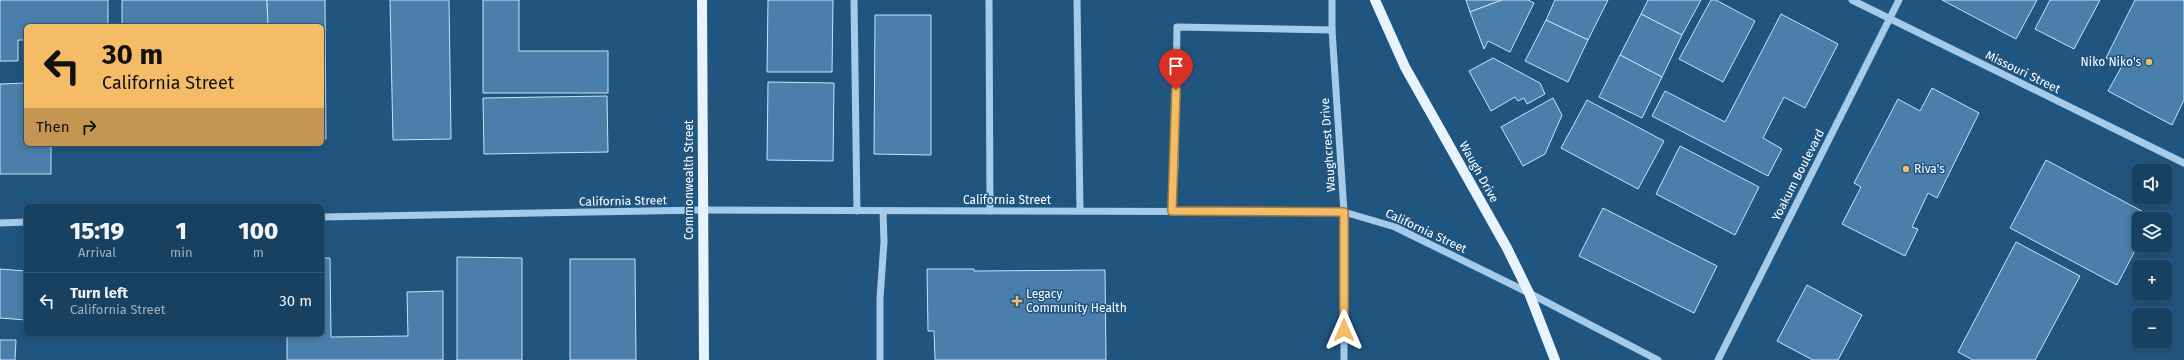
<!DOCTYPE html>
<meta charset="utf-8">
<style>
body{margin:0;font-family:"Fira Sans",sans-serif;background:#214766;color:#f1f3f6;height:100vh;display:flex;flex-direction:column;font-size:15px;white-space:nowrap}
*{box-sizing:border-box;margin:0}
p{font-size:13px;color:#9fafbd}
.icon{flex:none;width:22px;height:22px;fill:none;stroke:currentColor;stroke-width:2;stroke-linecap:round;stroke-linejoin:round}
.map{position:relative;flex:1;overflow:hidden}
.sheet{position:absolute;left:24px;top:204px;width:300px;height:132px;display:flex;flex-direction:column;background:#184060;border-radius:6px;box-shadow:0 2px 10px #0003,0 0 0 1px #365975}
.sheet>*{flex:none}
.hud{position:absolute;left:24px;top:24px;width:300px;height:122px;border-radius:6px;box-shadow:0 2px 10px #0003,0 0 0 1px #365975;background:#f5bc67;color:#111;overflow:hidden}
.fabs{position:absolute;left:2132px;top:164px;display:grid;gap:8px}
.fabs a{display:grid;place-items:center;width:40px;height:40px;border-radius:6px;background:#184060;box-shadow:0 2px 10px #0003,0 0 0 1px #365975;font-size:20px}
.pin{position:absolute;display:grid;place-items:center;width:34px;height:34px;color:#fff;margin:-41px -17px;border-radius:50% 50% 50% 0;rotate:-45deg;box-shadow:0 0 4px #0007}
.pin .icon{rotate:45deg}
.me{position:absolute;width:44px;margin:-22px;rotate:0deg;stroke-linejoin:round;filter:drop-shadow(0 0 3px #0008)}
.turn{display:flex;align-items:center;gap:14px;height:84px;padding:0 12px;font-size:18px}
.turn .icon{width:52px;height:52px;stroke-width:2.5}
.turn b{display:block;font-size:28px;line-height:34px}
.then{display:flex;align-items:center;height:38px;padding:0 12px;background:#0003;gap:8px;font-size:15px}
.eta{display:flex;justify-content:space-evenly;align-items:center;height:68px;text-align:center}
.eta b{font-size:24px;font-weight:800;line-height:28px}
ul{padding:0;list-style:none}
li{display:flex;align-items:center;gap:12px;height:56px;padding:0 12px;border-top:1px solid #365975}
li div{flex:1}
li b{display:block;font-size:15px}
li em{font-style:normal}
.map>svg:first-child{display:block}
.building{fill:#497faa;stroke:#cae3f6}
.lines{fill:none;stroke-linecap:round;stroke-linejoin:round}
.minor{stroke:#a6cbe8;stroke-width:7}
.major{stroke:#e8f3fd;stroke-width:10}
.route-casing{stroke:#9f7a43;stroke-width:10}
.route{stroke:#f5bc67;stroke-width:7}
.poi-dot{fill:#f5bc67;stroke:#205580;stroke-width:1.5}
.labels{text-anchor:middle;stroke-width:3;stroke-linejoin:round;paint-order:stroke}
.poi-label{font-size:12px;fill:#fff;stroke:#205580;text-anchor:start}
.street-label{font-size:12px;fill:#fff;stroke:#205580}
</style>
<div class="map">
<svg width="2184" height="360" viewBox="0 0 2184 360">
<rect width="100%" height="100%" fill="#205580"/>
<g class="building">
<polygon points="0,0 108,0 108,26 26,26 26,40 18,40 18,61 0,61"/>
<polygon points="122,0 267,0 268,26 122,26"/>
<polygon points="267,0 325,0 326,139 322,139 322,26 268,26"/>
<polygon points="390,0 449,0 451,139 393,140"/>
<polygon points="483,0 519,0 519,51 608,51 608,93 483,93"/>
<polygon points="768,0 833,0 832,72 767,72"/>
<polygon points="1466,0 1502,0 1470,12"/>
<polygon points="1502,0 1528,0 1534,3 1510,52 1488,41 1484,49 1470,12"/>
<polygon points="1555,0 1608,0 1588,40 1546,20"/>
<polygon points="1648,0 1701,0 1682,35 1641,14"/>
<polygon points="1711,0 1716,0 1755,21 1723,82 1679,59"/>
<polygon points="1942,0 2037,0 2016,39"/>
<polygon points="2050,0 2100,0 2074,49 2035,29"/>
<polygon points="2135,0 2184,0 2184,100 2172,125 2108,91 2122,66 2106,58"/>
<polygon points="1641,14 1682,35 1662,77 1620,55"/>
<polygon points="1781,14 1838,44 1805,108 1784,97 1763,138 1782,149 1768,176 1652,116 1665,91 1725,122"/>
<polygon points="875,15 931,15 931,155 874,154"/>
<polygon points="1546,20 1588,40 1568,82 1525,61"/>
<polygon points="1620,55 1662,77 1642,118 1599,97"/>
<polygon points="1493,58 1540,83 1545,94 1527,104 1524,98 1518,101 1515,97 1491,111 1469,71"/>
<polygon points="768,82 834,83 833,161 767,160"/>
<polygon points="26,83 26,144 51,144 51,174 0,174 0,84"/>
<polygon points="1932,88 1979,113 1937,198 1928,193 1912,227 1918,229 1905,256 1842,224 1861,187 1854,183 1898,99 1920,111"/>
<polygon points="607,96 608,152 484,154 483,98"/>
<polygon points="1553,98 1562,115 1545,154 1523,166 1501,127"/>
<polygon points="1587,100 1664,141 1638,189 1561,148"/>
<polygon points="1680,146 1759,187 1735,235 1656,194"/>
<polygon points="2046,160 2153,217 2152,219 2139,219 2139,243 2117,285 2010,228"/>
<polygon points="1603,208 1717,266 1694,313 1579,256"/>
<polygon points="2016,242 2080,276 2035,360 1973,360 1958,352"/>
<polygon points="457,257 522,258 522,360 457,360"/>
<polygon points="322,258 330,258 331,337 408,336 407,292 443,291 443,360 287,360 287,334 322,334"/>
<polygon points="570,259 635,259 636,360 570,360"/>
<polygon points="0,269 26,271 26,320 0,318"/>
<polygon points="927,269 974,269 974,271 1105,270 1106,360 935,360 934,331 928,331"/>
<polygon points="1807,285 1862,315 1838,360 1813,360 1777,341"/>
<polygon points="0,340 16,340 15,360 0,360"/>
</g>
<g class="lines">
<g class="minor">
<polyline points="854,0 857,211"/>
<polyline points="989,0 990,211"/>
<polyline points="1077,0 1080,211"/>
<polyline points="1332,0 1332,30 1344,212 1344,360"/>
<polyline points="1852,0 2184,163"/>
<polyline points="1172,211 1175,167 1177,27 1332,30"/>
<polyline points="322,217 702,210 1344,212 1395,227 1529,293 1658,360"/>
<polyline points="0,223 26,222"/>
<polyline points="880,360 880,298 884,242 883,211"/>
<polyline points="1718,360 1899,0"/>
</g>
<g class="major">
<polyline points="702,0 704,360"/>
<polyline points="1375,0 1405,67 1507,248 1529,293 1555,360"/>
</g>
</g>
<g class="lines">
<defs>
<polyline id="route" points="1176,90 1172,211 1344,212 1344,330"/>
</defs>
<use href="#route" class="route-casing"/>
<use href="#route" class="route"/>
</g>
<g class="poi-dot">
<circle cx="2149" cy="62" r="4"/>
<circle cx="1906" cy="169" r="4"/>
<path d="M1015 295h4v4h4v4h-4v4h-4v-4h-4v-4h4z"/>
</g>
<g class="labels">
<g class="poi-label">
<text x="2141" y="66" text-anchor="end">Niko Niko's</text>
<text x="1914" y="173">Riva's</text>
<text x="1026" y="298">Legacy<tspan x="1026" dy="14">Community Health</tspan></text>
</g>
<g class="street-label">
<text transform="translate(2023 72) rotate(26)" y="4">Missouri Street</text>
<text transform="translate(1328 145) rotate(-94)" y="4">Waughcrest Drive</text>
<text transform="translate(1479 172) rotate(61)" y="4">Waugh Drive</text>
<text transform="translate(1798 175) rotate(-63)" y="4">Yoakum Boulevard</text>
<text transform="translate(689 180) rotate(-90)" y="4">Commonwealth Street</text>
<text x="1007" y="204">California Street</text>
<text transform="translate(623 201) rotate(-1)" y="4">California Street</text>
<text transform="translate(1426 231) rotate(25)" y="4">California Street</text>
</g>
</g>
</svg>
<div class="fabs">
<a><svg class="icon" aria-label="sound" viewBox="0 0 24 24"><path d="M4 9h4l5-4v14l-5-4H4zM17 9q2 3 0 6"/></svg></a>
<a><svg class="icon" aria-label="layers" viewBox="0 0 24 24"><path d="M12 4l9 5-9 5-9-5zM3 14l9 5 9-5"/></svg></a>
<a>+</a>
<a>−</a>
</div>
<div class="pin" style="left:1176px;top:90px;background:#d93025"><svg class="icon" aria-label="arrive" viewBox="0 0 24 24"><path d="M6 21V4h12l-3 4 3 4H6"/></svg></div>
<svg class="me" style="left:1344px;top:330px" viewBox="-20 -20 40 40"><path d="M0-17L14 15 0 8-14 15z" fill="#f5bc67" stroke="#fff" stroke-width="4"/></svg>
<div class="hud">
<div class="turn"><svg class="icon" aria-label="left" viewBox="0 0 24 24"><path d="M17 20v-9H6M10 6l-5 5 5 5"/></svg><div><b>30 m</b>California Street</div></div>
<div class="then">Then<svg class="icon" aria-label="right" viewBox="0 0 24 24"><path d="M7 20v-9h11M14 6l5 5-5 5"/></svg></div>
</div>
<section class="sheet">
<div class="eta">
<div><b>15:19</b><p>Arrival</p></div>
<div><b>1</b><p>min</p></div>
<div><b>100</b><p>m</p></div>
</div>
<ul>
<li><svg class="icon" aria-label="left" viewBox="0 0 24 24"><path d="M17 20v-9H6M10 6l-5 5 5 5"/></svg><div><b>Turn left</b><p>California Street</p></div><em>30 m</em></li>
</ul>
</section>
</div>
